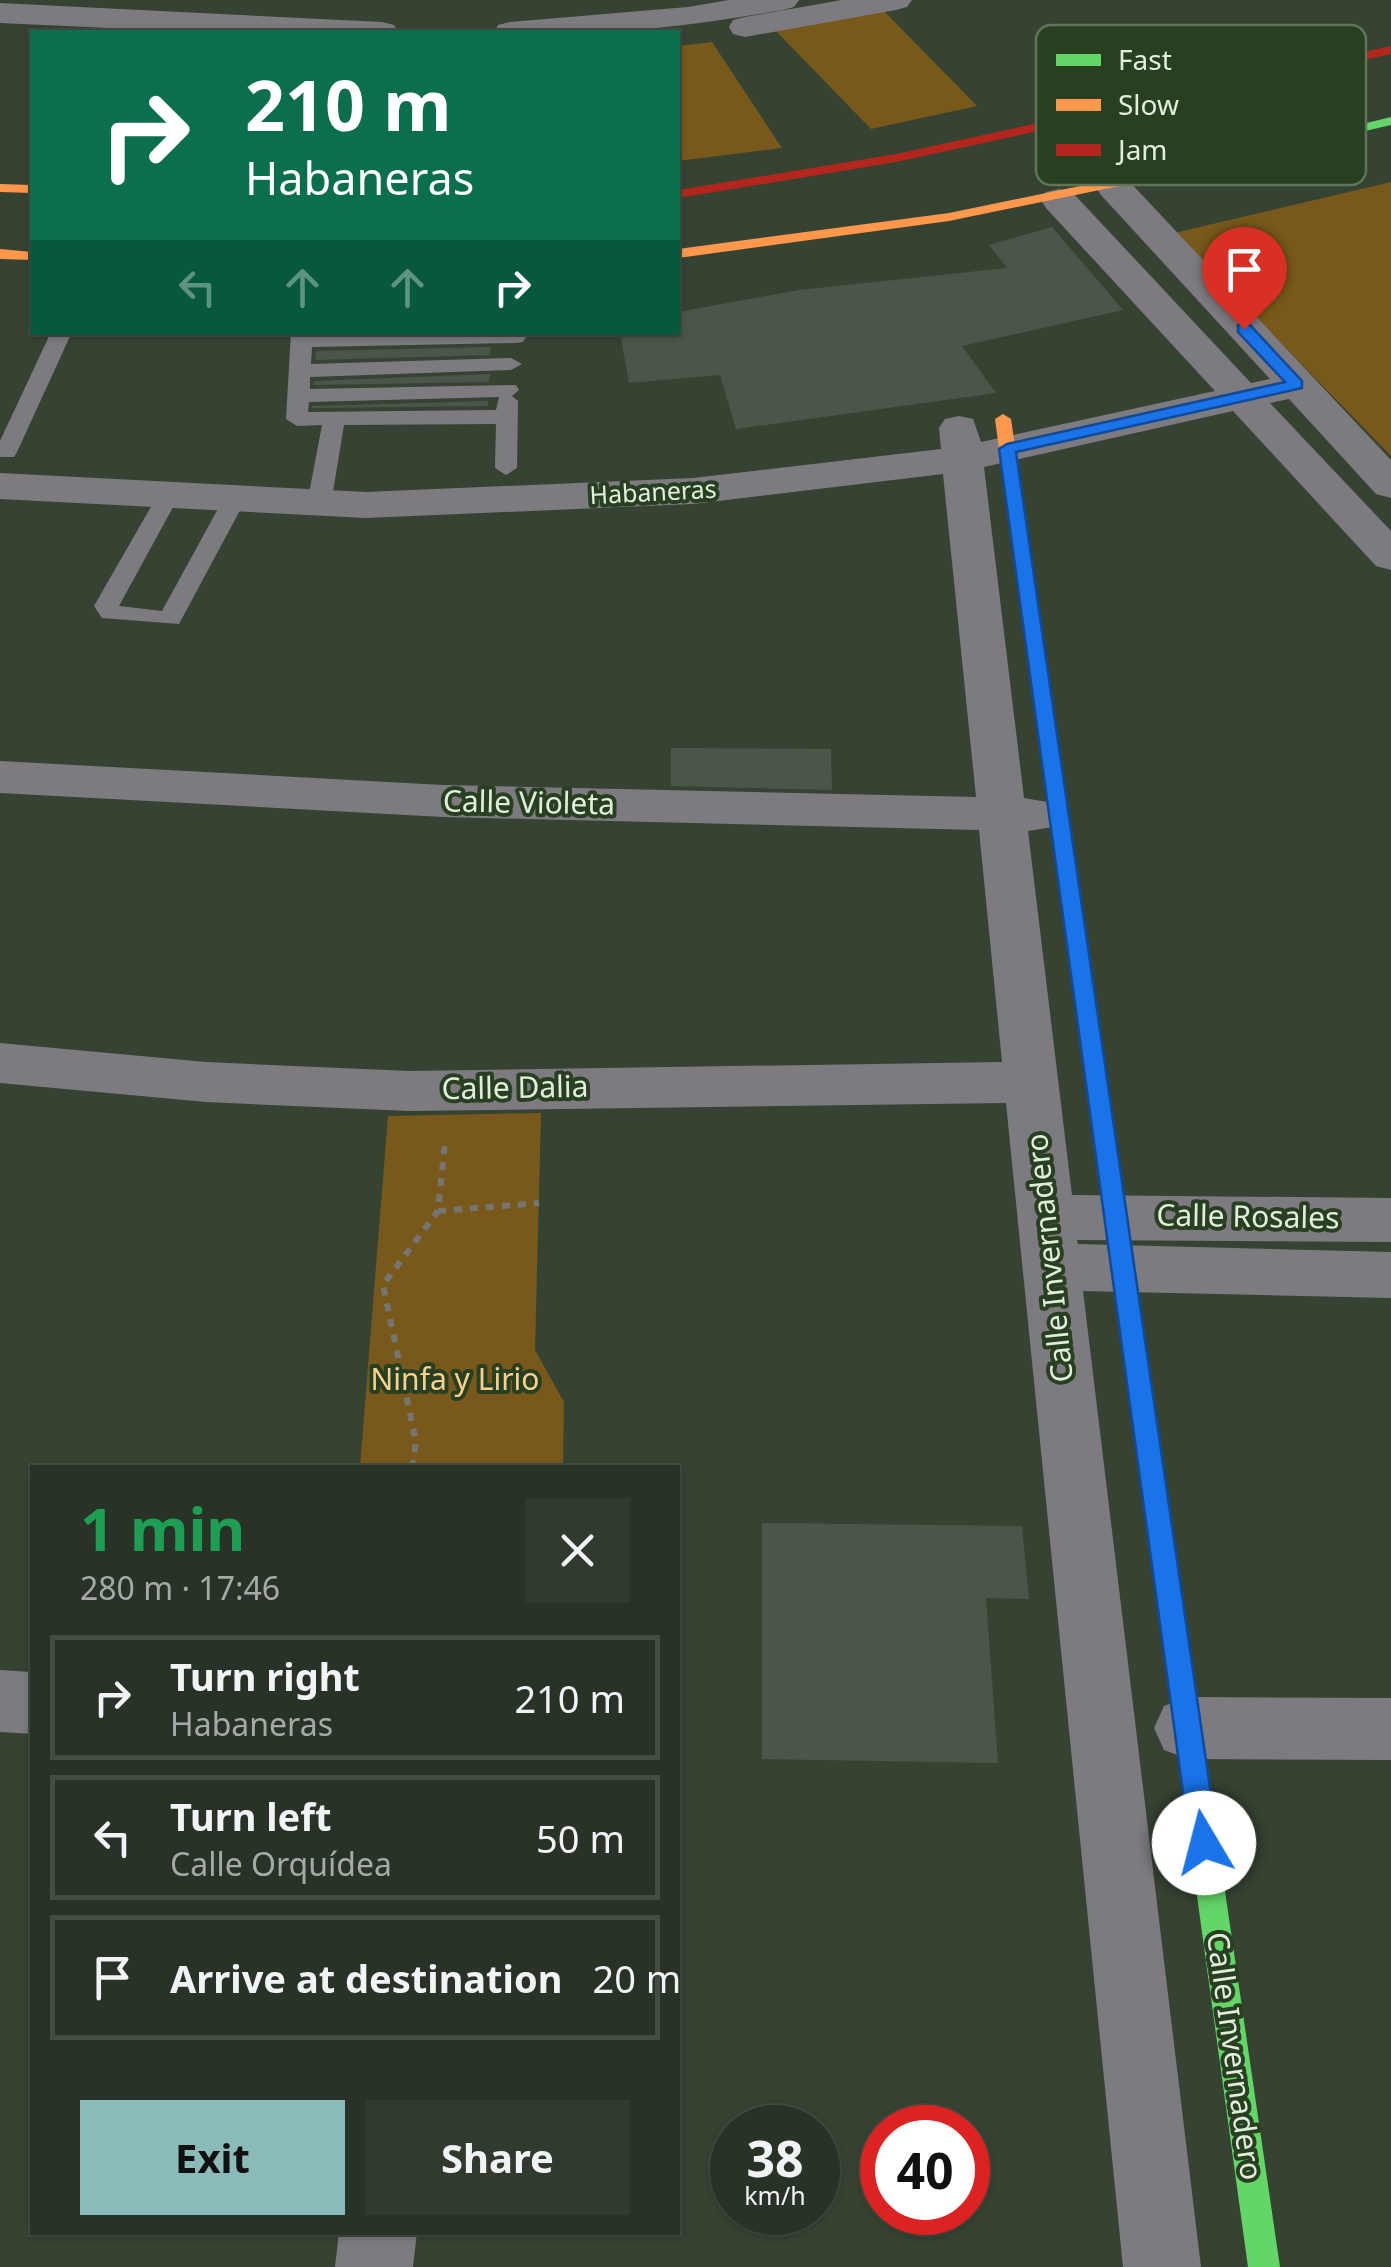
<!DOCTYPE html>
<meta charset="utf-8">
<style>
body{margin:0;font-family:"Noto Sans",sans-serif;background:#303a2e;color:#f1f3f6;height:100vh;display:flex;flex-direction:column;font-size:38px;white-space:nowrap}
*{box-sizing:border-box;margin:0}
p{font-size:32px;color:#a5aaa7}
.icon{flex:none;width:55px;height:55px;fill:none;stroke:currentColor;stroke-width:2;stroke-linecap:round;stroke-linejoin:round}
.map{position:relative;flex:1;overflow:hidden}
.drawer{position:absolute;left:30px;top:1465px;width:650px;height:770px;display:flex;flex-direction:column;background:#283226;border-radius:0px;box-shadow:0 2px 8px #0004,0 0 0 2px #444d43}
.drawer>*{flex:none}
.banner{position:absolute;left:30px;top:30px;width:650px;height:305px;border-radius:0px;box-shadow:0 2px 8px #0004,0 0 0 2px #444d43;background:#0b6e4f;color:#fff;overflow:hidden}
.speed{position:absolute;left:710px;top:2105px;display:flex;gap:20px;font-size:50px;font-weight:700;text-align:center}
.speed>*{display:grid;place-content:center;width:130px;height:130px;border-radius:50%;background:#283226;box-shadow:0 2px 8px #0004,0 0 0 2px #444d43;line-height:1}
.speed small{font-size:25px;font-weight:400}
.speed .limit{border:15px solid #d22;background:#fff;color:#111}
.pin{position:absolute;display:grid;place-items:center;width:85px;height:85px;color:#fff;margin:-102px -42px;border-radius:50% 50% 50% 0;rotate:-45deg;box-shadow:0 0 10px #0007}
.pin .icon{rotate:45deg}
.me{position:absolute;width:110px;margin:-55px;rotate:352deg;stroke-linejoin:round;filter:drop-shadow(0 0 8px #0008)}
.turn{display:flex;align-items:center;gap:35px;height:210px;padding:0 50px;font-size:45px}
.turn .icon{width:130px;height:130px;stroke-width:2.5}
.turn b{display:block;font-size:70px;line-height:85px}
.lanes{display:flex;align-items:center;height:95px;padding:0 50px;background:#0003;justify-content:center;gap:50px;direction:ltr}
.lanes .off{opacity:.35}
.round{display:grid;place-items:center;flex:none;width:105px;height:105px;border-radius:0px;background:#303a2e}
.summary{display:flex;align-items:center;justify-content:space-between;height:170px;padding:0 50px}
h1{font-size:60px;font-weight:700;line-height:75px;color:#1e9e55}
.button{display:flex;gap:20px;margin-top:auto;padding:20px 50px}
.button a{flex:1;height:115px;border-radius:0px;background:#8bbbb9;color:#111;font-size:40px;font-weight:700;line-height:115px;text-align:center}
.button a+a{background:#303a2e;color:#f1f3f6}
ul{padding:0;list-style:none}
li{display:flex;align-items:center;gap:30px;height:125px;margin:0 20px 15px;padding:0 30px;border:5px solid #444d43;border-radius:0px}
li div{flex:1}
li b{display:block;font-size:38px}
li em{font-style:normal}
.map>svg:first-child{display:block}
.green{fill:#78591b}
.building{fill:#4b5648}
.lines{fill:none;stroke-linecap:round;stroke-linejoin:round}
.path{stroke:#757674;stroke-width:6;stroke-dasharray:8 8;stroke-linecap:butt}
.lane{fill:#7e7b80;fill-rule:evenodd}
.street{fill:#7e7b80;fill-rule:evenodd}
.fast{fill:#63d668;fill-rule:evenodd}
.slow{fill:#ff974d;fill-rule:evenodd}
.jam{fill:#b3261e;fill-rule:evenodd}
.route{fill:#1a73e8;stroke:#114b97;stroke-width:2.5}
.labels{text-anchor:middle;stroke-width:8;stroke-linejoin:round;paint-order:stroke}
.far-street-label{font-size:25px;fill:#e0eedb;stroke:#293f21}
.street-label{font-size:30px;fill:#e0eedb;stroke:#293f21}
.park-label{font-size:30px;fill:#fad08e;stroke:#293f21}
.key{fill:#293f21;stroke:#607459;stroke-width:2.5}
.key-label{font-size:28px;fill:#e0eedb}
</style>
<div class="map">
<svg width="1391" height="2267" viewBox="0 0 1391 2267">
<rect width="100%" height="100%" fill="#364332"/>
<g class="green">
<polygon points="883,10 977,106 871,129 775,30"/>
<polygon points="712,42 782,148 678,161 678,46"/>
<polygon points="1391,182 1391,456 1174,233"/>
<polygon points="541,1113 535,1350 564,1402 563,1467 360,1467 388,1116"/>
</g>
<g class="building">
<polygon points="1052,227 1123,310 962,346 996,393 736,429 720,375 629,383 620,332 678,332 678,312 799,290 1007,268 989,245"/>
<polygon points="491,347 490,355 315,360 316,351"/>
<polygon points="490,374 489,382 314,385 314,381"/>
<polygon points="488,401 488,406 312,408 312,406"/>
<polygon points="671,748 831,749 832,790 671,786"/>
<polygon points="762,1523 1022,1526 1029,1599 986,1598 998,1763 762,1759"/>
</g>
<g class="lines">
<g class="path">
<polyline points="438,1211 539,1203"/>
<polyline points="412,1468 416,1442 383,1285 438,1211 445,1142"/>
</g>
<g class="lane">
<polygon points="51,332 72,332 17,452 14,457 0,457 0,441"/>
<path d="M291 332H523L526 337 523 342 515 343 312 347 311 364 511 358 522 364 511 370 310 377V389L516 385 519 390 512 396 518 401 517 468 506 475 495 468 496 424 344 425 331 504 319 511 311 509 307 504 322 425 297 426 286 419ZM499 397 496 410 308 412 309 402Z"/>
<polygon points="167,491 178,498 119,606 162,611 225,496 233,494 245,501 179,624 102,618 94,606 156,498"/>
</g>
<g class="street">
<path d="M729 0H799L794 7 783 10C687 27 591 38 494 32L498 25 510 22 688 7Z"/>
<polygon points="842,0 912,0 907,7 896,10 745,37 733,34 729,27 733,20 745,17"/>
<polygon points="0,3 382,22 394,25 398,32 196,32 0,23"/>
<polygon points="1114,176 1127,179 1391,460 1391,498 1376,494 1289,399 1270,403 1391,531 1391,570 1376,566 1233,411 984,467 1024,798 1053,803 1060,815 1053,827 1028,831 1072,1195 1391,1198 1391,1242 1077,1240 1078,1244 1391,1252 1391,1298 1083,1291 1201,2267 1123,2267 1006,1103 409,1111 206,1102 0,1083 0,1043 206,1062 409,1071 1002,1062 979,830 443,817 0,793 0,761 443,785 976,797 943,474 693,504 366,518 0,499 0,473 366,492 693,478 941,449 939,428 945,419 959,416 973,419 981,442 1215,391 1046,208 1041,200 1046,192 1059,189 1072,192 1251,383 1270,379 1101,195 1096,187 1101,179"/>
<polygon points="0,1670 32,1672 32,1734 0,1732"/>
<polygon points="1188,1697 1391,1698 1391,1760 1188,1759 1164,1750 1154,1728 1164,1706"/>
<polygon points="339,2232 417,2232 413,2267 335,2267"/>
</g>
<g class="fast">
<polygon points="1391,117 1391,125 1211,167 1204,163"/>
<polygon points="1200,1803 1210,1806 1214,1816 1280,2267 1248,2267 1186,1816 1190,1806"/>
</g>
<g class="slow">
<polygon points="1211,159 1218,163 1216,166 949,221 678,258 678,249 949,213"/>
<polygon points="0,184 32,185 32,193 0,192"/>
<polygon points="0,249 32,252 32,260 0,259"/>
<polygon points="1003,414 1011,419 1130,1236 1126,1243 1110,1243 1106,1236 995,419"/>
</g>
<g class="jam">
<polygon points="1391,46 1391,54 896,162 678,198 678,190 896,154"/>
<polygon points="1118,1227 1126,1229 1130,1236 1214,1816 1210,1826 1200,1829 1190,1826 1186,1816 1106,1236 1110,1229"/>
</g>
</g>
<polygon class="route" points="1238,325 1250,325 1302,381 1302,388 1016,452 1218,1843 1214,1853 1204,1857 1194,1853 1190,1843 999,449 1007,444 1285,382 1238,332"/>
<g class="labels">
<g class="far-street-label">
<text transform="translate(653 492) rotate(-3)" y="9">Habaneras</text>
</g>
<g class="street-label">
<text transform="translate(529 803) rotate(1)" y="10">Calle Violeta</text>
<text transform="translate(515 1088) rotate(-1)" y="10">Calle Dalia</text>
<text transform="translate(1248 1217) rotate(1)" y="10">Calle Rosales</text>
<text transform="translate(1050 1258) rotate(-96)" y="10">Calle Invernadero</text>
<text transform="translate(1234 2056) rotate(82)" y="10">Calle Invernadero</text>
</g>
<g class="park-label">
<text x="455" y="1390">Ninfa y Lirio</text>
</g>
</g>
<rect x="1036" y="25" width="330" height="160" rx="15" class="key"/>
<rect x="1056" y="54" width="45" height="12" fill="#63d668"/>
<rect x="1056" y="99" width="45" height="12" fill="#ff974d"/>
<rect x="1056" y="144" width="45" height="12" fill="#b3261e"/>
<g class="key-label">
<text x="1118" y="70">Fast</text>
<text x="1118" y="115">Slow</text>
<text x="1118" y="160">Jam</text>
</g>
</svg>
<div class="speed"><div>38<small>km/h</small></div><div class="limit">40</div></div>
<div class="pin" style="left:1244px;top:329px;background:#d93025"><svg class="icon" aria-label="arrive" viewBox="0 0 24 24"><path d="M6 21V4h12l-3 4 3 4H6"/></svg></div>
<svg class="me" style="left:1204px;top:1843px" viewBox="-20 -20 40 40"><circle r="19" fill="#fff"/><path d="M0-13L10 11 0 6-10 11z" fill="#1a73e8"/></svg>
<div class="banner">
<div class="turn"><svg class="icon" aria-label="right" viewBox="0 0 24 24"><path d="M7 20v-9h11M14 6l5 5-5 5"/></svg><div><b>210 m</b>Habaneras</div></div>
<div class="lanes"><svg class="icon off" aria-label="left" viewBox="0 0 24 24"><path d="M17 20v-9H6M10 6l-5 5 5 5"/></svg><svg class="icon off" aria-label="ahead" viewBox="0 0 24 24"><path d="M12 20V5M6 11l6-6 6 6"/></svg><svg class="icon off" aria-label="ahead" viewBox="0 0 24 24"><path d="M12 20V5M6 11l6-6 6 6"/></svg><svg class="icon" aria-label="right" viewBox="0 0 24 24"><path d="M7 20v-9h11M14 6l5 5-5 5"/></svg></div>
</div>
<section class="drawer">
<div class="summary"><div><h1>1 min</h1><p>280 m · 17:46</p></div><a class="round"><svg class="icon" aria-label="close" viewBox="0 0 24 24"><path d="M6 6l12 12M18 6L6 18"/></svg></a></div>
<ul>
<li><svg class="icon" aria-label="right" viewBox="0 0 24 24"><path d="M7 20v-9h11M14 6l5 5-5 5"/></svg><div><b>Turn right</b><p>Habaneras</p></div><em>210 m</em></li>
<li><svg class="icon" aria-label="left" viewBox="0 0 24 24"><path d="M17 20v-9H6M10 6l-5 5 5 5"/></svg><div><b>Turn left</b><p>Calle Orquídea</p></div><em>50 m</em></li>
<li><svg class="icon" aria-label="arrive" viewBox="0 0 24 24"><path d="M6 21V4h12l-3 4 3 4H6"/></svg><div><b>Arrive at destination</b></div><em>20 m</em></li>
</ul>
<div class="button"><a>Exit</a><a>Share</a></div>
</section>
</div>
